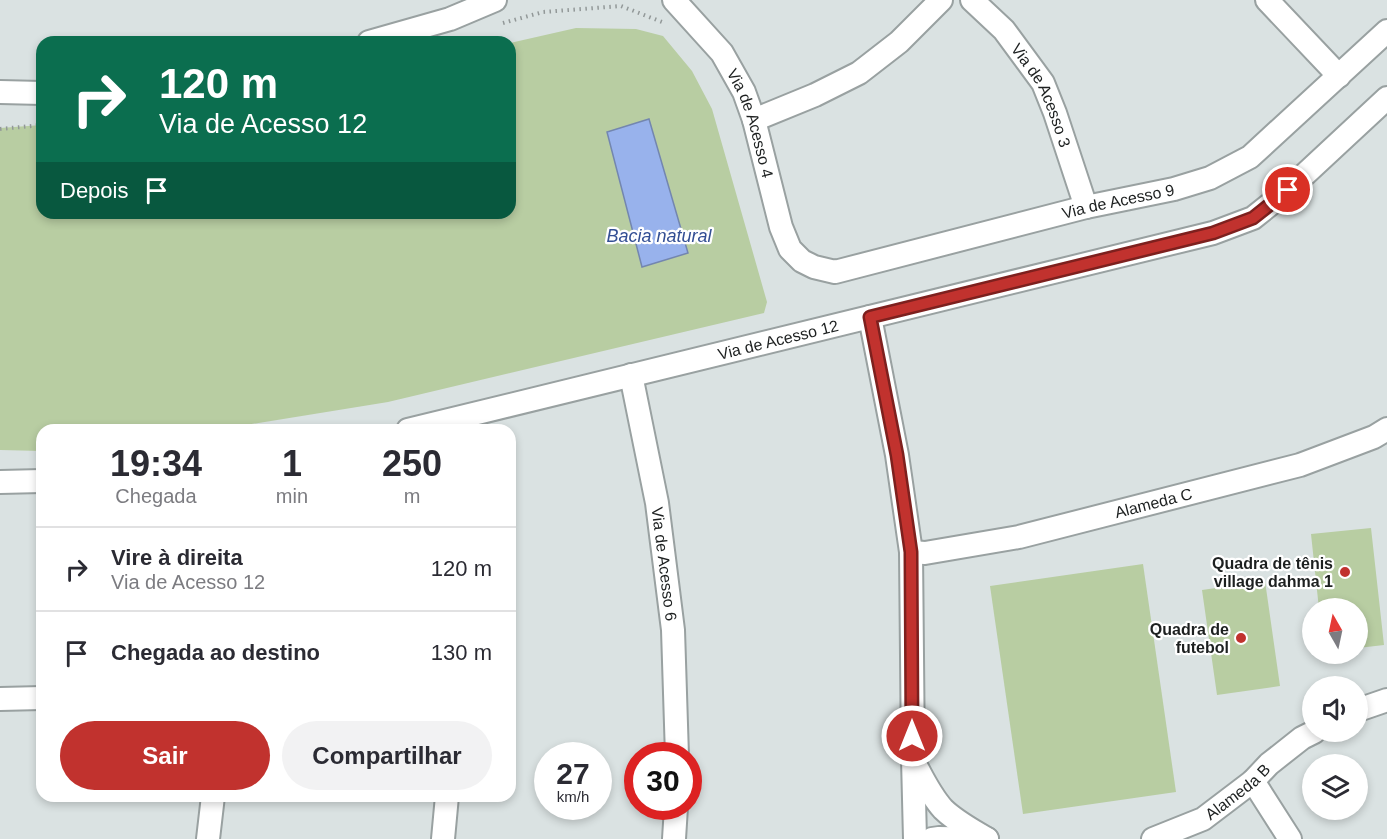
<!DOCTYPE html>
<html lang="pt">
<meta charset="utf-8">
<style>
body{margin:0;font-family:Helvetica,sans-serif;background:#f2f2f3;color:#2b2b33;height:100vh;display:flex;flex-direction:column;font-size:22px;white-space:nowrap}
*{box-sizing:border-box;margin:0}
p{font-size:20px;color:#7c7c81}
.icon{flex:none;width:33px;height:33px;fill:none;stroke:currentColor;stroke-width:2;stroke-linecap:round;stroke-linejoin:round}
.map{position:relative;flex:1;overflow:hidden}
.drawer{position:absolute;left:36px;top:424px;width:480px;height:378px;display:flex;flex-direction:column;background:#fff;border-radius:18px;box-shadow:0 3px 9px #0003}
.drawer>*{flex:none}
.banner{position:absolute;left:36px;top:36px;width:480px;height:183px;border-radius:18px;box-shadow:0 3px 9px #0003;background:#0b6e4f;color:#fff;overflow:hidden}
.needle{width:39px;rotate:351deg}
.controls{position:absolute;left:1302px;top:598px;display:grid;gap:12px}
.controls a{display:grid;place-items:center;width:66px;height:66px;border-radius:50%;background:#fff;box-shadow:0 3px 9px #0003;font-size:30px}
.speed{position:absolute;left:534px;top:742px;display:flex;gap:12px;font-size:30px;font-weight:700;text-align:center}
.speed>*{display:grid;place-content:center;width:78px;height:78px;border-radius:50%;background:#fff;box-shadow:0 3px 9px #0003;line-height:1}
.speed small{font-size:15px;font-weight:400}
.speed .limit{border:9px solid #d22;background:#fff;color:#111}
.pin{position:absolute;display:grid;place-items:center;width:51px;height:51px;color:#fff;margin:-26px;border:3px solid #fff;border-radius:50%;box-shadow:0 2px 6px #0007}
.me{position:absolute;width:66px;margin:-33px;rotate:0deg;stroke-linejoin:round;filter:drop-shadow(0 0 4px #0008)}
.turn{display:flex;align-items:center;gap:21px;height:126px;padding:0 24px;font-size:27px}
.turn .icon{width:78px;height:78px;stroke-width:2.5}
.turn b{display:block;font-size:42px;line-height:51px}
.then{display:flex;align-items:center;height:57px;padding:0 24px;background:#0003;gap:12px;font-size:22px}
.eta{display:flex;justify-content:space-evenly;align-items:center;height:102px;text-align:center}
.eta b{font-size:36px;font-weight:600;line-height:42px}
.button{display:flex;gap:12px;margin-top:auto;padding:12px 24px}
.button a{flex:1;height:69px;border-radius:36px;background:#c1322e;color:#fff;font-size:24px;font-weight:600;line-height:69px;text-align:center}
.button a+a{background:#f2f2f3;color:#2b2b33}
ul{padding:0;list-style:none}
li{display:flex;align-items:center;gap:18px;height:84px;padding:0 24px;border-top:2px solid #e1e1e2}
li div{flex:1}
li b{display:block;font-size:22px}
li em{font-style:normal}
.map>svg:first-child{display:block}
.green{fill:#b8cda2}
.water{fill:#98b2ec;stroke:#7386af;stroke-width:1.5}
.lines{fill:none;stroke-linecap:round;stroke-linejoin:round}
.minor-casing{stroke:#99a1a1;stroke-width:26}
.path{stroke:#929898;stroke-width:4;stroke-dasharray:1.5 4.5;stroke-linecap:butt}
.minor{stroke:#fff;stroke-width:22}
.route-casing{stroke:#7d201e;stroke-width:15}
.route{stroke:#c1322e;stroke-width:10}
.poi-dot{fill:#c1322e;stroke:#fff;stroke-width:2}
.labels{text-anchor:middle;stroke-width:4.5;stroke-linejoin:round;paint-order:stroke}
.street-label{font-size:16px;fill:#1d2020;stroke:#fff}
.poi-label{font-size:16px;font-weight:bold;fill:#1d2020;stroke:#fff;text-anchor:end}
.water-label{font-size:18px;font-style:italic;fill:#334f94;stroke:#fff}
</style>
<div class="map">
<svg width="1387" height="839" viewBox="0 0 1387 839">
<rect width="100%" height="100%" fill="#dae2e2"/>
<g class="green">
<polygon points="576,28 636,29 663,36 692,71 712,109 767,302 764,313 388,402 215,430 42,430 42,451 0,450 0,128 42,125 42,213 510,213 510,43"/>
<polygon points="1371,528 1384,645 1358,648 1358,609 1319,609 1311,534"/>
<polygon points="1143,564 1176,792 1023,814 990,586"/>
<polygon points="1265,581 1280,686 1217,695 1202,590"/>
</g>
<polygon class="water" points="649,119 688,253 642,267 607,132"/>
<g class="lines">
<defs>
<g id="minor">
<path id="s1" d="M674 0 722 53 744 92 754 120 781 227 790 249 802 261 814 267 835 272 1086 207 1174 189 1210 178 1250 157 1387 31"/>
<path id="s2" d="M972 0 1004 30 1043 83 1055 113 1086 207"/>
<polyline points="1267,0 1339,76"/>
<polyline points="369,42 450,19 495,0"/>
<polyline points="0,92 42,93"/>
<polyline points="754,120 815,95 859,73 899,42 941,0"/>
<polyline points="870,317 897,455 911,552 913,759 915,839"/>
<path id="s3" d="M631 375 657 503 673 630 677 756"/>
<path id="s4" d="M408 430 1213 233 1253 218 1288 190 1387 98"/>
<polyline points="0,482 42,481"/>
<path id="s5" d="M911 552 925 553 1019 537 1300 465 1374 437 1387 429"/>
<polyline points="0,699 42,698"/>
<polyline points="1358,710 1387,700"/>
<path d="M915 764C923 779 931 796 943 809 955 821 972 830 987 839"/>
<polyline points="1253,781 1290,839"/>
<polyline points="208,839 213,796"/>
<polyline points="443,839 447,796"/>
<polyline points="674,839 676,807"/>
<polyline points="932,839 939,838 987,839"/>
<path id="s6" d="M1153 839 1203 819 1253 781 1269 764 1302 738 1314 732"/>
</g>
</defs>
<use href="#minor" class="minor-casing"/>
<g class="path">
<polyline points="503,23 543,12 621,6 662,22"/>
<polyline points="0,129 42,125"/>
</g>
<use href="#minor" class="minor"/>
</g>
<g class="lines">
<defs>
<polyline id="route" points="912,736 911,552 897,455 870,317 1213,233 1253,218 1288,190"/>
</defs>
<use href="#route" class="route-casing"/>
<use href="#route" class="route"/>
</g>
<g class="poi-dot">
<circle cx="1345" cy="572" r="6"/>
<circle cx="1241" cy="638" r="6"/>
</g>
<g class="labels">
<g class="street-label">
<text dy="6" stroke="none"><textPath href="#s2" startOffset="120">Via de Acesso 3</textPath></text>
<text dy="6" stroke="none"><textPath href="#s1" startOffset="148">Via de Acesso 4</textPath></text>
<text dy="6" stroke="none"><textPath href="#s1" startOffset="624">Via de Acesso 9</textPath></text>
<text dy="6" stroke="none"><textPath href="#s4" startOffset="381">Via de Acesso 12</textPath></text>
<text dy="6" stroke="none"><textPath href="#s5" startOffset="248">Alameda C</textPath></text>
<text dy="6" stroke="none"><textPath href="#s3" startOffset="192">Via de Acesso 6</textPath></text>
<text dy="6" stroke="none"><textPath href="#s6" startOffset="98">Alameda B</textPath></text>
</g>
<g class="poi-label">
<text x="1333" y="569">Quadra de tênis<tspan x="1333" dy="18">village dahma 1</tspan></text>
<text x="1229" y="635">Quadra de<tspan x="1229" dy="18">futebol</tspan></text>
</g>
<g class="water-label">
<text x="659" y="242">Bacia natural</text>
</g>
</g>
</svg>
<div class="controls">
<a><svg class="needle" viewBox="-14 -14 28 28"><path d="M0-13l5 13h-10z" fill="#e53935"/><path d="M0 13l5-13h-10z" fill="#7c7c81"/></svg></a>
<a><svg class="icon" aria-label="sound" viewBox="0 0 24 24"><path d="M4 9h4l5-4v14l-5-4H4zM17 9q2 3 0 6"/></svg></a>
<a><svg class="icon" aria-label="layers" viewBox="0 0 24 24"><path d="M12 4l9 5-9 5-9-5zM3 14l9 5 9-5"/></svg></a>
</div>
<div class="speed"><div>27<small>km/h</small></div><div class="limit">30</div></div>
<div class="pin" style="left:1288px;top:190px;background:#d93025"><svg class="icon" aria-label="arrive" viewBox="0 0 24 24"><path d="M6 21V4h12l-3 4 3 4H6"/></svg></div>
<svg class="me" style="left:912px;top:736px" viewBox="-20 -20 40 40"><circle r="17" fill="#c1322e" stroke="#fff" stroke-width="3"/><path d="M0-11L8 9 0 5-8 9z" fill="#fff"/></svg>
<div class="banner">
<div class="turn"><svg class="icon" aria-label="right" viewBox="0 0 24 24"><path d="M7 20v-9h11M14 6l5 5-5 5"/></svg><div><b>120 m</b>Via de Acesso 12</div></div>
<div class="then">Depois<svg class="icon" aria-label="arrive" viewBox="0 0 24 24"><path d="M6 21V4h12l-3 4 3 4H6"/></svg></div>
</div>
<section class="drawer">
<div class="eta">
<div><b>19:34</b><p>Chegada</p></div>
<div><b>1</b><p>min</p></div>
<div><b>250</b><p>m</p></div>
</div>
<ul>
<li><svg class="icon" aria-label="right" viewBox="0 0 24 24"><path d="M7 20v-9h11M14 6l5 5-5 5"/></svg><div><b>Vire à direita</b><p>Via de Acesso 12</p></div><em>120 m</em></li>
<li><svg class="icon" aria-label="arrive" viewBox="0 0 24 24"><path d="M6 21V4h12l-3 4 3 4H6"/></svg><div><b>Chegada ao destino</b></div><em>130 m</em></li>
</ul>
<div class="button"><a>Sair</a><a>Compartilhar</a></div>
</section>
</div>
